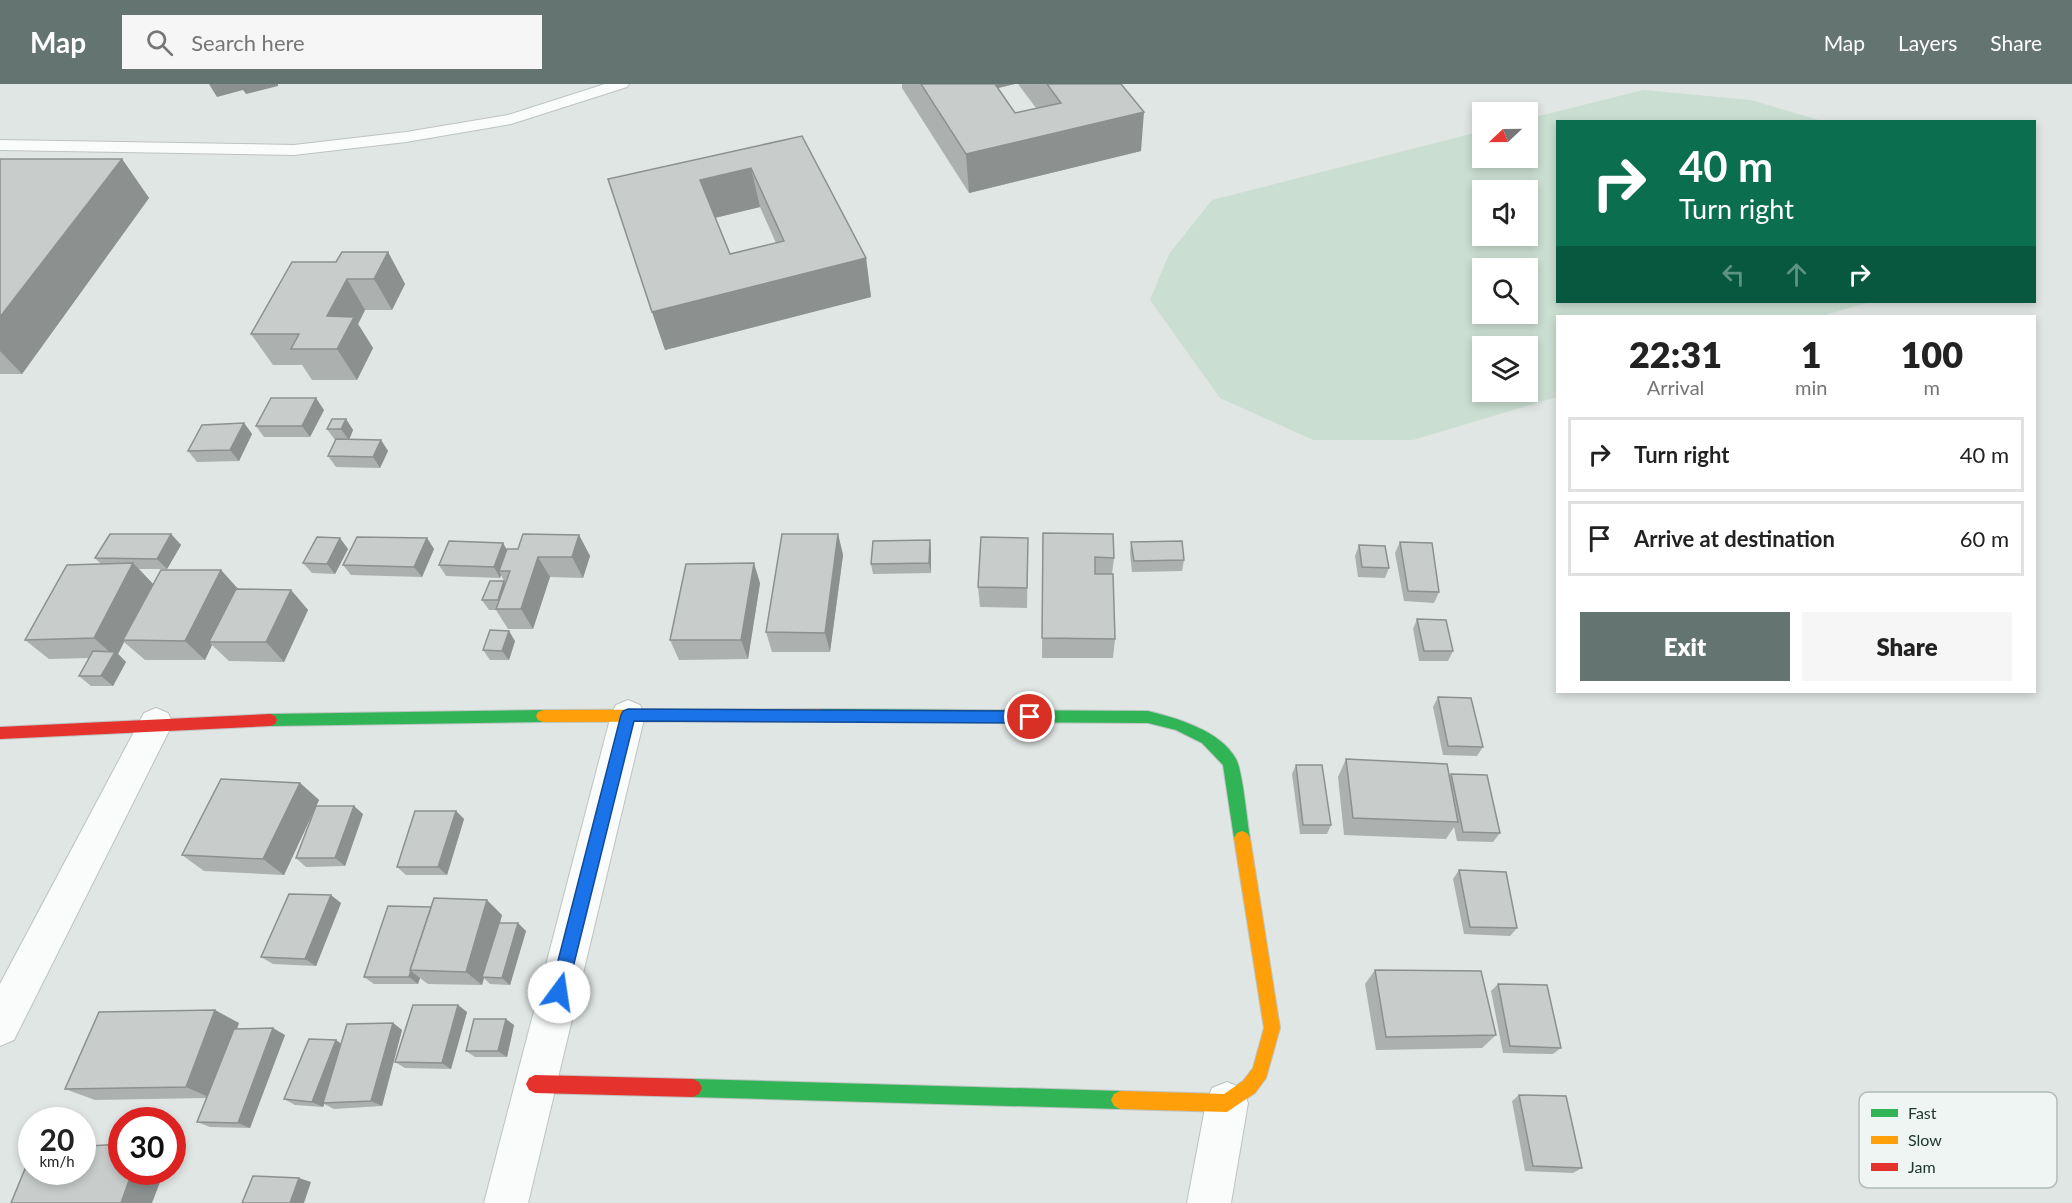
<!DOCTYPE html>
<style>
body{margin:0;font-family:Lato,sans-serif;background:#f6f6f6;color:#222;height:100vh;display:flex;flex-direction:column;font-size:22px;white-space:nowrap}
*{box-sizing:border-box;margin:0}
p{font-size:20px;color:#767676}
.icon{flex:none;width:33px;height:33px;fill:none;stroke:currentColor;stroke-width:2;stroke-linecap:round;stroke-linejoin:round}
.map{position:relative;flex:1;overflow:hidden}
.sheet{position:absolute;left:1556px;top:231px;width:480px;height:378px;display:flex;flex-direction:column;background:#fff;border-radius:0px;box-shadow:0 3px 9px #0003}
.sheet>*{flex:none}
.banner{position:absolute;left:1556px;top:36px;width:480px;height:183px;border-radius:0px;box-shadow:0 3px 9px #0003;background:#0b6e4f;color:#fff;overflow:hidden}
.needle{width:39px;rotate:248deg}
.tools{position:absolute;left:1472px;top:18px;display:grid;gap:12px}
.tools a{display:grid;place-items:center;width:66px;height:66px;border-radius:0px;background:#fff;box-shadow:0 3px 9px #0003;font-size:30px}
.speed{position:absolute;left:18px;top:1023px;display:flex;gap:12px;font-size:30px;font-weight:700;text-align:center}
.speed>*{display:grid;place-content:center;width:78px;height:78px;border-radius:50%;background:#fff;box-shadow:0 3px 9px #0003;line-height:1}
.speed small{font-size:15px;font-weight:400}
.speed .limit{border:9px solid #d22;background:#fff;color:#111}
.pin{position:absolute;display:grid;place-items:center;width:51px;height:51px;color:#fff;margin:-26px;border:3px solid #fff;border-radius:50%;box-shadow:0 2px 6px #0007}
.me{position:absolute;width:66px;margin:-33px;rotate:14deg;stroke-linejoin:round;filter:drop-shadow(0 0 4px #0008)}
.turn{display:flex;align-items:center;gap:21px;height:126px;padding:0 24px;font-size:27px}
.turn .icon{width:78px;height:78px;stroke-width:2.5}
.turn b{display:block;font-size:42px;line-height:51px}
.lanes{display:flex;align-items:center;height:57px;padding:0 24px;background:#0003;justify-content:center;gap:30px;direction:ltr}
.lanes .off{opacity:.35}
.eta{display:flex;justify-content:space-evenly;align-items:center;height:102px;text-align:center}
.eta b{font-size:36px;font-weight:800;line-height:42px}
.action{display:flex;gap:12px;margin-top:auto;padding:12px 24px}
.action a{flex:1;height:69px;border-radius:0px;background:#647470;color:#fff;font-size:24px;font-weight:800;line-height:69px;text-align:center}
.action a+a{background:#f6f6f6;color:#222}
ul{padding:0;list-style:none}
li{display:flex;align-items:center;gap:18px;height:75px;margin:0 12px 9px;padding:0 12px;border:3px solid #e0e0e0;border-radius:0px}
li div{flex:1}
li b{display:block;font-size:22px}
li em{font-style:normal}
header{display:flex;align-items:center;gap:36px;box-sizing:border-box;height:84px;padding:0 30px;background:#647470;color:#fff}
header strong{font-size:28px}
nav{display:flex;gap:33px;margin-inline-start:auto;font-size:21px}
.search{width:420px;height:54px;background:#f6f6f6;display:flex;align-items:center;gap:15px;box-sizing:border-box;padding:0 21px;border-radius:0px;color:#767676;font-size:22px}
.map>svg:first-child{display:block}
.green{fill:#cbded2;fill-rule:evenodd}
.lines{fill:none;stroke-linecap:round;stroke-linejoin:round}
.lane-casing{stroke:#bdc3c1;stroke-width:2}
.street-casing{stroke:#bdc3c1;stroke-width:2}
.fast-casing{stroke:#bdc3c1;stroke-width:2}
.slow-casing{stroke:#bdc3c1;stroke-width:2}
.jam-casing{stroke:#bdc3c1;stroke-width:2}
.lane{fill:#fafbfb;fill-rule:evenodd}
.street{fill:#fafbfb;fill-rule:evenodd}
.fast{fill:#30b455;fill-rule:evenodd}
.slow{fill:#ff9f0a;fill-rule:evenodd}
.jam{fill:#e5322d;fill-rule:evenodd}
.wall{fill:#acb0af;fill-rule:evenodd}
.shaded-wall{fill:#8c908e}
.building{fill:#c8cdcb;stroke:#8c908e;stroke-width:1.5;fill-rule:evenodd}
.route{fill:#1a73e8;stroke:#114b97;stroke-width:1.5}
.key{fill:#eef5f2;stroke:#b0bcb8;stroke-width:1.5}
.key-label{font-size:16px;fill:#213732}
</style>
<header>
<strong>Map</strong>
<div class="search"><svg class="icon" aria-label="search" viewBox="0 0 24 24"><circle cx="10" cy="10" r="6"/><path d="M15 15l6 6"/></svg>Search here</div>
<nav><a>Map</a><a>Layers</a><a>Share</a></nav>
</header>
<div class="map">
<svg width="2072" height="1119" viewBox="0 0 2072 1119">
<rect width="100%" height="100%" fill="#e0e6e4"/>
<path class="green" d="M1643 6 1751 16 1822 37 1557 38V218H1871L1821 232H1557V313L1413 356H1313L1220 314 1150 216 1169 170 1212 116 1482 47V74H1527V35ZM1482 106H1527V152H1482ZM1482 184H1527V230H1482ZM1482 262H1527V308H1482Z"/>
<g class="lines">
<defs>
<polygon id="lane" points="605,0 629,0 627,3 511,40 406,58 294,71 0,66 0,56 294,61 406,48 508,31"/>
<g id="street">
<polygon points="628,616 640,621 645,631 528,1119 484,1119 611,631 616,621"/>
<polygon points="156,624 168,629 173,639 14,956 0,962 0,900 144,629"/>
<polygon points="1227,998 1242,1004 1248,1019 1231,1119 1187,1119 1206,1019 1212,1004"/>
</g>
<g id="fast">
<path d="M820 625 1148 627C1177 634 1221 647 1236 675 1243 688 1247 737 1250 754L1247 759 1242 761 1237 759 1234 754 1223 681 1202 659 1176 646 1148 639 820 637 815 635 813 631 815 627Z"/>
<polygon points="543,626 548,628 550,632 548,636 543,638 270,642 265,640 263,636 265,632 270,630"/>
<polygon points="693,995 1120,1007 1126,1010 1129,1016 1126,1022 1120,1025 693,1013 687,1010 684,1004 687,998"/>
</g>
<g id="slow">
<polygon points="820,625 825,627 827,631 825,635 820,637 543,638 538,636 536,632 538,628 543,626"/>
<polygon points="1242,747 1247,749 1250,754 1280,944 1266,994 1255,1009 1227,1028 1120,1025 1114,1022 1111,1016 1114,1010 1120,1007 1224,1010 1243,997 1253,984 1264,944 1234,754 1237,749"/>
</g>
<g id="jam">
<polygon points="270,630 275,632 277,636 275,640 270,642 0,655 0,643"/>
<polygon points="535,991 693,995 699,998 702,1004 699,1010 693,1013 535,1009 529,1006 526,1000 529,994"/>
</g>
</defs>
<use href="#lane" class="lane-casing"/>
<use href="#street" class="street-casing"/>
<use href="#fast" class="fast-casing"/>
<use href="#slow" class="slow-casing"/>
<use href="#jam" class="jam-casing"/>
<use href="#lane" class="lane"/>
<use href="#street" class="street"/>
<use href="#fast" class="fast"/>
<use href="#slow" class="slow"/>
<use href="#jam" class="jam"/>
</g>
<g class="wall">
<polygon points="902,0 1015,0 998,4 1015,29 1036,24 1018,0 1121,0 1141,67 969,109 902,4"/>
<path d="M802 52 866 174 871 213 665 266 608 95ZM760 123 776 159 730 170 715 134Z"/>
<polygon points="0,75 122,75 149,114 22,290 0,290"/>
<polygon points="388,168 405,200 392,226 365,226 358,240 373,264 357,296 312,296 302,281 273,281 251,250 336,178"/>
<polygon points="324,326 310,353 264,353 256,342"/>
<polygon points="346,335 353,346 349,356 381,356 388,367 380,384 336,383 328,372 336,356 335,356 327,345"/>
<polygon points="244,339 252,350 239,377 197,378 188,367"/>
<polygon points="1043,449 1114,474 1112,490 1115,555 1113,574 1042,574"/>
<polygon points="171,450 181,461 167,485 139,485 153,500 221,486 238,505 291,506 308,526 284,578 229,577 212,561 205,576 145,576 124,558 118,570 126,578 113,602 91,602 79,592 89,574 49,575 25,556 101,480 95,474"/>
<polygon points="838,450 843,471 830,568 772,568 766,548"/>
<polygon points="579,451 590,472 583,494 550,493 533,545 508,545 496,526 489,526 482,516 505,499 501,491 500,494 446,492 439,481 507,466 518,465"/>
<polygon points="427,454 434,465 422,493 351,491 343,481"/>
<polygon points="1028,454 1027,524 980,523 978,503"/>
<polygon points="930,456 931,467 931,489 873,490 871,480"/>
<polygon points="1131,458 1184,476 1182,487 1132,488 1130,469"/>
<polygon points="1400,458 1439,508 1434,519 1404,517 1395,469"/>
<polygon points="1359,461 1389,484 1385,494 1358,493 1355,472"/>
<polygon points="348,465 335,490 312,489 303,479"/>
<polygon points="760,499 748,575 679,576 670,556"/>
<polygon points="1417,535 1453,567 1448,577 1419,577 1413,545"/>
<polygon points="515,557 509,576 490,576 483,566"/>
<polygon points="1438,613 1483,663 1477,672 1443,671 1433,623"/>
<polygon points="1346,675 1449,693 1451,690 1500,749 1493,758 1457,757 1454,743 1446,755 1344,751 1338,693"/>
<polygon points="1296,681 1331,741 1327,750 1300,750 1292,690"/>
<polygon points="300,699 319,716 284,791 204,787 182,771"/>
<polygon points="456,727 464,735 447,791 406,791 397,783"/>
<polygon points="363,730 345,782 306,783 296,774"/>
<polygon points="1459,786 1517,844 1510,852 1464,850 1453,795"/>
<polygon points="341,819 316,882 273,880 261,873"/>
<polygon points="502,831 500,839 526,847 510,901 490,900 484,894 482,901 428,900 420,894 418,900 374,900 364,893"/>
<polygon points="1375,886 1496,951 1482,964 1376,966 1365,900"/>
<polygon points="1498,900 1561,964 1553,970 1503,969 1491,907"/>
<polygon points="467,928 451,985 405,984 395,978"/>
<polygon points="239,939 237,945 285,951 250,1044 210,1043 197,1038 206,1014 95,1016 65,1005"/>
<polygon points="393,939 402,946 382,1022 334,1025 324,1020 323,1023 295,1021 284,1015 341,960"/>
<polygon points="514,941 507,973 475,973 466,967"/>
<polygon points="1519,1011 1582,1084 1573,1089 1525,1087 1512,1017"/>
</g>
<g class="shaded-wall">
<polygon points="209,0 278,0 278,2 246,10 243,6 217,13"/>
<polygon points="975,0 1015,0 976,9"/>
<polygon points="1144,28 1141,67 969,109 966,70"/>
<polygon points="122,75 149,114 22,290 0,267 0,233"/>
<polygon points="751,84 760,123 710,135 700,96"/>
<polygon points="388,168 405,200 392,226 374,195"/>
<polygon points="866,174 871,213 665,266 652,228"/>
<polygon points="347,195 365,226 358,240 373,264 357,296 337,265 327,232"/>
<polygon points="316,314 324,326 310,353 302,342"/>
<polygon points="346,335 353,346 349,356 341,345"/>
<polygon points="244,339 252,350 239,377 230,366"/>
<polygon points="381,356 388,367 380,384 373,373"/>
<polygon points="171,450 181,461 167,485 157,475"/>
<polygon points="838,450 843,471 830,568 825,549"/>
<polygon points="579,451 590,472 583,494 572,473"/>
<polygon points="340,454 348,465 335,490 327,480"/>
<polygon points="427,454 434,465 422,493 414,483"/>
<polygon points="930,456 931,467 931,489 929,479"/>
<polygon points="503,459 509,469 499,487 501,491 500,494 494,483"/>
<polygon points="538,473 550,493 533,545 521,525"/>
<polygon points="133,479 153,500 123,556 124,558 118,570 126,578 113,602 101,592 113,571 94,554"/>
<polygon points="754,479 760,499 748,575 741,556"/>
<polygon points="221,486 239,506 209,558 212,561 205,576 185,557"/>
<polygon points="504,497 510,508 504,526 498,516"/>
<polygon points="291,506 308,526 284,578 266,558"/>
<polygon points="509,547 515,557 509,576 502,567"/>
<polygon points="300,699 319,716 284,791 263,775"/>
<polygon points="354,722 363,730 345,782 335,774"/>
<polygon points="456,727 464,735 447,791 438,783"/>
<polygon points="331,811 341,819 316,882 305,875"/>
<polygon points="487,816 502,831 484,893 482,893 484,894 482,901 466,888"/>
<polygon points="518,839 526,847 510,901 502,894"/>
<polygon points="411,887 420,894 418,900 409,893"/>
<polygon points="458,921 467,928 451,985 442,979"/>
<polygon points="215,926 239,939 211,1014 186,1003"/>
<polygon points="506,935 514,941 507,973 498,967"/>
<polygon points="393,939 402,946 382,1022 371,1017"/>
<polygon points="273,944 285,951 250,1044 238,1039"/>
<polygon points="336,956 346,963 323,1023 312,1018"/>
<polygon points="132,1088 164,1088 152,1119 121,1119"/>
<polygon points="299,1094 311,1098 304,1119 290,1119"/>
</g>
<g class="building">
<polygon points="921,0 995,0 1015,29 1061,19 1047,0 1121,0 1144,28 966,70"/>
<path d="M802 52 866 174 652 228 608 95ZM751 84 784 157 730 170 700 96Z"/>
<polygon points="0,75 122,75 0,233"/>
<polygon points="342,168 388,168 374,195 347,195 327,232 354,233 337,265 291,265 299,250 251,250 292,178 336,178"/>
<polygon points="271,314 316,314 302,342 256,342"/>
<polygon points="332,335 346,335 341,345 327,345"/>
<polygon points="244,339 230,366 188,367 202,341"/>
<polygon points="336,355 381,356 373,373 328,372"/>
<polygon points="1043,449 1113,450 1114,474 1095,473 1095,490 1113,490 1115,555 1042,554"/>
<polygon points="110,450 171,450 157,475 95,474"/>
<polygon points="523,450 579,451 572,473 538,473 521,525 496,525 510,487 499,487 507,465 518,465"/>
<polygon points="782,450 838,450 825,549 766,548"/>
<polygon points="317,453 340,454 327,480 303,479"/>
<polygon points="357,453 427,454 414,483 343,481"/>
<polygon points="981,453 1028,454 1027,504 978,503"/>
<polygon points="930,456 929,479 871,480 873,457"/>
<polygon points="449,457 503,459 494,483 439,481"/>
<polygon points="1182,457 1184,476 1134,477 1131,458"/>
<polygon points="1400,458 1432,459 1439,508 1408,507"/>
<polygon points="1359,461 1385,462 1389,484 1362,483"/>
<polygon points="133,479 94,554 25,556 67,481"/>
<polygon points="754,479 741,556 670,556 686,480"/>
<polygon points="161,486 221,486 185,557 123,556"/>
<polygon points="490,497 504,497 498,516 482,516"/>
<polygon points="236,505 291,506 266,558 209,558"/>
<polygon points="1417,535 1446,536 1453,567 1424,567"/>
<polygon points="490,546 509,547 502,567 483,566"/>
<polygon points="93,567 115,568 101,592 79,592"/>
<polygon points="1438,613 1471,614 1483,663 1448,662"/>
<polygon points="1346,675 1447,680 1458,738 1353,734"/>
<polygon points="1296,681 1322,681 1331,741 1303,741"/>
<polygon points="1451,690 1487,691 1500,749 1463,748"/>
<polygon points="221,695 300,699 263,775 182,771"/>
<polygon points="316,722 354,722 335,774 296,774"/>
<polygon points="415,727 456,727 438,783 397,783"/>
<polygon points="1459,786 1506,788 1517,844 1470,843"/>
<polygon points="289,810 331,811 305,875 261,873"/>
<polygon points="434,814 487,816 466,888 410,886"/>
<polygon points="388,822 431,823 410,886 411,886 409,893 364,893"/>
<polygon points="499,839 518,839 502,894 482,893"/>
<polygon points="1375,886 1481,887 1496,951 1386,953"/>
<polygon points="1498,900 1547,901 1561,964 1510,962"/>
<polygon points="413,921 458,921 442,979 395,978"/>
<polygon points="215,926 186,1003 65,1005 99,928"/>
<polygon points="474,935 506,935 498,967 466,967"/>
<polygon points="393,939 371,1017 323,1019 347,940"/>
<polygon points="273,944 238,1039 197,1038 234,945"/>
<polygon points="309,955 336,956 312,1018 284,1015"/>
<polygon points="1519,1011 1566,1012 1582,1084 1533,1082"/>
<polygon points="122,1060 122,1088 132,1088 121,1119 11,1119 27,1080 32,1079 32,1088 82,1088 82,1077 84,1077 89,1062"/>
<polygon points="253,1092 299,1094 290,1119 242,1119"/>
</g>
<polygon class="route" points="628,625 1030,627 1035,628 1037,633 1035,637 1030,639 634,637 567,908 564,914 559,916 553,914 550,908 621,631 623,627"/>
<rect x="1859" y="1008" width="198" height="96" rx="9" class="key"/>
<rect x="1871" y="1025" width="27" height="8" fill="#30b455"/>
<rect x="1871" y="1052" width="27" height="8" fill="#ff9f0a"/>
<rect x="1871" y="1079" width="27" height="8" fill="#e5322d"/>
<g class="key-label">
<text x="1908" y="1035">Fast</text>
<text x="1908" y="1062">Slow</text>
<text x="1908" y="1089">Jam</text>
</g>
</svg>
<div class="tools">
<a><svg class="needle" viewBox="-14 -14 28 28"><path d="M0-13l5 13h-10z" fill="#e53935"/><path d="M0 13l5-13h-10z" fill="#767676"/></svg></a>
<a><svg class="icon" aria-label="sound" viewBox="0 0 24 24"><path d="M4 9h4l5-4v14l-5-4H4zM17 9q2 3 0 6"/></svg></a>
<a><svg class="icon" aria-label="search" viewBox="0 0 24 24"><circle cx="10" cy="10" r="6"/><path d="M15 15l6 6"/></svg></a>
<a><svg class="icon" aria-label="layers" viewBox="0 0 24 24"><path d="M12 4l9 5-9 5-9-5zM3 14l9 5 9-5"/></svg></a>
</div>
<div class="speed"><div>20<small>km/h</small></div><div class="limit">30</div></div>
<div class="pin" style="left:1030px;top:633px;background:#d93025"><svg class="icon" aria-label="arrive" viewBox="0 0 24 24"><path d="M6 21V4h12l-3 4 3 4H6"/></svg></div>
<svg class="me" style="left:559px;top:908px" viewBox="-20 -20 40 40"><circle r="19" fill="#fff"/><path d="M0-13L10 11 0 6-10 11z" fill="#1a73e8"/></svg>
<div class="banner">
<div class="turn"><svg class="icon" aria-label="right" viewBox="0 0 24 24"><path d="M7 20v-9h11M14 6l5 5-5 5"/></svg><div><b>40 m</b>Turn right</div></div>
<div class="lanes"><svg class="icon off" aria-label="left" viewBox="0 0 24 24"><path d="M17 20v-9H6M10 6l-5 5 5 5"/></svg><svg class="icon off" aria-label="ahead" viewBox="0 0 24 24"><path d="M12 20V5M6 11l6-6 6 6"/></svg><svg class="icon" aria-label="right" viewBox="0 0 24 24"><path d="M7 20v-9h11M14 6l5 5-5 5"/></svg></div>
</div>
<section class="sheet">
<div class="eta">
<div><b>22:31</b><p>Arrival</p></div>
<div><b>1</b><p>min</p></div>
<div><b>100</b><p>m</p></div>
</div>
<ul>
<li><svg class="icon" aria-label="right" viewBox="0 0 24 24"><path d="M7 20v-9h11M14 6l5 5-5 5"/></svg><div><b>Turn right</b></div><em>40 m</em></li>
<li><svg class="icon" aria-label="arrive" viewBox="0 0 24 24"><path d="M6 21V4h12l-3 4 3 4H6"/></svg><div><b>Arrive at destination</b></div><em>60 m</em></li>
</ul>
<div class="action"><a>Exit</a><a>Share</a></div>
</section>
</div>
